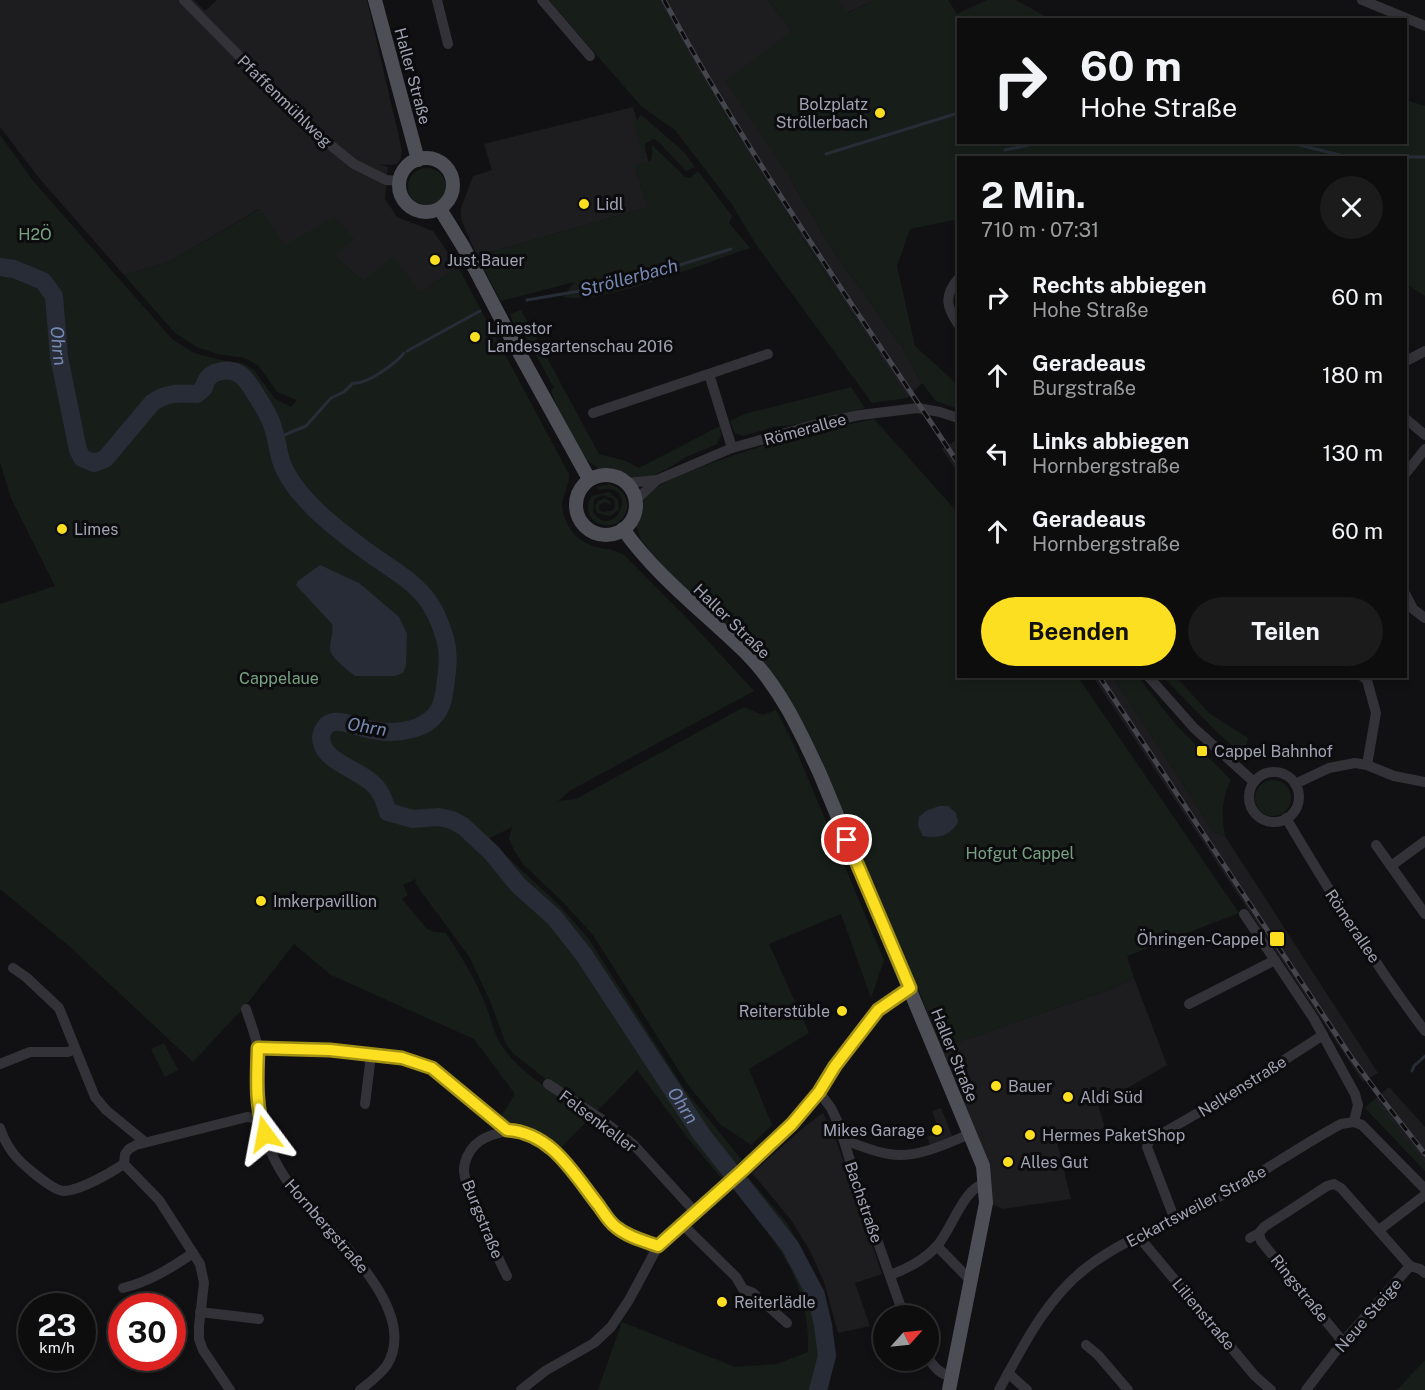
<!DOCTYPE html>
<html lang="de">
<meta charset="utf-8">
<style>
body{margin:0;font-family:"Public Sans",sans-serif;background:#1b1b1c;color:#f1f3f6;height:100vh;display:flex;flex-direction:column;font-size:22px;white-space:nowrap}
*{box-sizing:border-box;margin:0}
p{font-size:20px;color:#9a9c9e}
.icon{flex:none;width:33px;height:33px;fill:none;stroke:currentColor;stroke-width:2;stroke-linecap:round;stroke-linejoin:round}
.map{position:relative;flex:1;overflow:hidden}
.details{position:absolute;left:957px;top:156px;width:450px;height:522px;display:flex;flex-direction:column;background:#0d0d0e;border-radius:0px;box-shadow:0 3px 9px #0003,0 0 0 2px #2d2d2e}
.details>*{flex:none}
.banner{position:absolute;left:957px;top:18px;width:450px;height:126px;border-radius:0px;box-shadow:0 3px 9px #0003,0 0 0 2px #2d2d2e;background:#0d0d0e;color:#f1f3f6;overflow:hidden}
.needle{width:39px;rotate:63deg}
.buttons{position:absolute;left:873px;top:1305px;display:grid;gap:12px}
.buttons a{display:grid;place-items:center;width:66px;height:66px;border-radius:50%;background:#0d0d0e;box-shadow:0 3px 9px #0003,0 0 0 2px #2d2d2e;font-size:30px}
.speed{position:absolute;left:18px;top:1293px;display:flex;gap:12px;font-size:30px;font-weight:700;text-align:center}
.speed>*{display:grid;place-content:center;width:78px;height:78px;border-radius:50%;background:#0d0d0e;box-shadow:0 3px 9px #0003,0 0 0 2px #2d2d2e;line-height:1}
.speed small{font-size:15px;font-weight:400}
.speed .limit{border:9px solid #d22;background:#fff;color:#111}
.pin{position:absolute;display:grid;place-items:center;width:51px;height:51px;color:#fff;margin:-26px;border:3px solid #fff;border-radius:50%;box-shadow:0 2px 6px #0007}
.me{position:absolute;width:66px;margin:-33px;rotate:347deg;stroke-linejoin:round;filter:drop-shadow(0 0 4px #0008)}
.turn{display:flex;align-items:center;gap:21px;height:126px;padding:0 24px;font-size:27px}
.turn .icon{width:78px;height:78px;stroke-width:2.5}
.turn b{display:block;font-size:42px;line-height:51px}
.round{display:grid;place-items:center;flex:none;width:63px;height:63px;border-radius:32px;background:#1b1b1c}
.overview{display:flex;align-items:center;justify-content:space-between;height:102px;padding:0 24px}
h1{font-size:36px;font-weight:700;line-height:45px}
.primary-button{display:flex;gap:12px;margin-top:auto;padding:12px 24px}
.primary-button a{flex:1;height:69px;border-radius:36px;background:#fbdf20;color:#111;font-size:24px;font-weight:700;line-height:69px;text-align:center}
.primary-button a+a{background:#1b1b1c;color:#f1f3f6}
ul{padding:0;list-style:none}
li{display:flex;align-items:center;gap:18px;height:78px;padding:0 24px}
li div{flex:1}
li b{display:block;font-size:22px}
li em{font-style:normal}
.map>svg:first-child{display:block}
.built{fill:#1d1d20}
.green{fill:#171e19}
.water{fill:#272c37}
.lines{fill:none;stroke-linecap:round;stroke-linejoin:round}
.stream{stroke:#272c37;stroke-width:3}
.river{stroke:#272c37;stroke-width:18}
.minor{stroke:#323238;stroke-width:10}
.major{stroke:#4e4e57;stroke-width:14}
.rail-casing{stroke:#45454d;stroke-width:5}
.rail{stroke:#0c0c0e;stroke-width:3;stroke-dasharray:9;stroke-linecap:butt}
.route-casing{stroke:#a39115;stroke-width:15}
.route{stroke:#fbdf20;stroke-width:10}
.poi-dot{fill:#fbdf20;stroke:#0c0c0e;stroke-width:2}
.labels{text-anchor:middle;stroke-width:6;stroke-linejoin:round;paint-order:stroke}
.street-label{font-size:16px;fill:#a1a3b4;stroke:#0c0c0e}
.poi-label{font-size:16px;fill:#a1a3b4;stroke:#0c0c0e;text-anchor:start}
.park-label{font-size:16px;fill:#77a182;stroke:#0c0c0e}
.water-label{font-size:18px;font-style:italic;fill:#7689b2;stroke:#0c0c0e}
</style>
<div class="map">
<svg width="1425" height="1390" viewBox="0 0 1425 1390">
<rect width="100%" height="100%" fill="#111113"/>
<g class="built">
<polygon points="0,0 194,0 205,11 217,0 367,0 402,150 401,158 397,164 391,165 379,164 388,167 385,199 397,217 433,231 458,267 421,292 363,281 334,256 285,246 259,209 169,262 124,275 39,178 0,127"/>
<polygon points="658,0 768,0 792,31 789,177 835,253 902,347 922,383 907,398 768,185 695,66"/>
<polygon points="838,0 874,0 847,13"/>
<polygon points="633,107 650,167 636,172 648,207 477,256 461,219 461,208 473,176 492,170 484,144"/>
<polygon points="958,439 958,473 942,449"/>
<polygon points="1093,677 1113,677 1214,832 1225,836 1378,1073 1363,1082"/>
<polygon points="1134,978 1167,1065 1098,1105 1105,1128 1057,1142 1071,1199 1003,1209 990,1203 990,1166 941,1048 1111,989"/>
<polygon points="1389,1087 1425,1127 1425,1164 1374,1100"/>
<polygon points="941,1108 953,1138 931,1147 927,1137 940,1132 932,1111"/>
<polygon points="823,1113 835,1137 882,1274 855,1283 870,1326 838,1333 824,1282 810,1251 791,1220 752,1173 805,1126"/>
</g>
<g class="green">
<path d="M549 0H658C734 137 821 267 907 398L872 403 757 246 731 203 675 130 641 106Z"/>
<polygon points="768,0 838,0 848,13 874,0 948,0 957,14 987,0 1016,0 1050,19 958,20 958,142 1406,142 1406,100 1425,106 1425,296 1406,284 1406,158 958,158 958,219 910,229 897,266 915,346 958,385 958,409 936,401 922,383 902,347 835,253 789,177 725,81 792,31"/>
<polygon points="641,115 683,151 695,167 686,171 658,141 653,139 645,144 645,157 637,159 644,156 633,125"/>
<path d="M0 135 34 182 172 339 194 353 225 361 242 363 254 370 275 399 291 407 297 400 277 392 259 366 245 358 217 354 197 347 175 333 124 275 169 262 260 209 285 245 335 217 354 239 334 256 363 281 393 257 421 292 458 267 569 474C570 485 562 495 562 506 563 521 574 538 588 544 600 550 610 547 624 555L684 615 754 691 571 790 558 801 576 799 744 707 763 715 776 710 794 745 884 960 871 998 841 914 769 944 809 1033 749 1069 772 1125 751 1145 720 1124 688 1085 593 935 563 902 524 865 514 850 509 839 512 827 488 839 560 906 588 938 685 1090 742 1160 722 1179 687 1137 637 1070 596 1112 548 1081 514 1054 506 1044 491 1003 470 958 415 883 416 879 403 885 408 895 402 899 427 929 434 932 446 933C461 956 476 980 486 1006 492 1020 494 1036 504 1049 522 1075 564 1099 591 1117L560 1149 532 1130 500 1118 515 1094 474 1039 331 975 294 944 246 1005 193 1062 68 945 0 889V604L55 586 11 498 0 462Z"/>
<path d="M652 145 685 177 690 178 698 171 732 216 729 223 750 248C710 261 600 306 564 297L574 282 501 301 477 256 648 207 634 165 650 161 652 157Z"/>
<circle cx="427" cy="187" r="19"/>
<polygon points="521,310 599,454 626,461 639,468 720,426 721,435 717,444 686,457 667,469 649,477 628,479 619,474 599,469 587,460 560,416 551,390 554,388 528,340 514,325 510,314"/>
<polygon points="851,387 865,408 800,424 773,427 743,436 735,433 730,421 745,414"/>
<path d="M874 419 958 513V676L1078 677 1239 913 1127 956 1134 978 1111 989 941 1048 919 991 825 772 789 699 666 570 641 540 635 523C640 514 638 505 645 498 658 482 683 475 701 467 758 445 815 431 874 419Z"/>
<path d="M609 484C642 495 625 535 598 523 594 521 590 518 589 513 587 506 588 501 592 496L609 492 618 500 619 510 610 516 597 513 595 506 598 501 605 498 611 502 610 505 606 502 599 505V509L602 512 612 511 615 507 614 499 603 495 594 499 593 512C614 544 644 481 598 490L597 487Z"/>
<path d="M1113 677H1138L1176 725 1231 780C1222 797 1221 817 1225 836L1214 832Z"/>
<polygon points="1163,677 1176,677 1210,714 1248,738 1244,756 1218,733"/>
<circle cx="1273" cy="798" r="18"/>
<polygon points="164,1043 178,1070 165,1077 151,1049"/>
<polygon points="1374,1100 1425,1164 1425,1171 1365,1108"/>
<path d="M746 1175 787 1223 813 1271 830 1318 834 1358 828 1390H598L622 1322 735 1367 777 1364 808 1352C810 1276 775 1243 732 1187Z"/>
<polygon points="1425,1360 1425,1390 1397,1390"/>
</g>
<g class="water">
<path d="M320 565 359 583 399 617 407 634 406 665 403 673 395 676H355C348 670 330 658 330 648 330 639 334 633 332 624L296 585 298 581Z"/>
<path d="M939 806H948L956 813 958 822C950 836 938 839 923 836L918 826 919 817 926 811Z"/>
</g>
<g class="lines">
<g class="stream">
<polyline points="1287,142 1348,157 1425,157"/>
<polyline points="1005,150 1044,142"/>
<polyline points="826,154 958,113"/>
<polyline points="527,300 615,285 731,249"/>
<polyline points="407,351 480,311"/>
<path d="M277 438 306 426 331 398 344 392 353 383C367 385 396 363 404 353"/>
<polyline points="1412,1071 1414,1066 1425,1056"/>
</g>
<path class="river" id="s1" d="M0 267 14 269 43 281 54 296 59 357 78 450 82 458 94 463 105 459 152 403C166 392 180 393 197 394L204 388C205 380 210 374 218 372 238 366 247 379 256 395 271 418 274 426 279 453 286 491 335 528 365 550 386 566 409 577 426 598 435 609 441 625 445 638 449 653 448 664 446 679 445 689 444 701 439 710 427 730 399 734 378 731 365 730 344 720 333 722 324 724 319 735 322 743 326 763 364 771 377 788 383 795 385 804 388 812L413 819 439 817 452 820 463 826 492 853 518 885 554 917 584 955 702 1135 790 1246 816 1295 823 1325 827 1356 818 1390"/>
<g class="minor">
<polyline points="184,0 312,130 354,164 386,180 400,181"/>
<polyline points="437,0 448,44"/>
<polyline points="542,0 590,56"/>
<polyline points="1362,0 1425,26"/>
<path d="M958 279C944 296 946 306 958 324"/>
<polyline points="1406,361 1425,351"/>
<polyline points="709,374 732,448"/>
<polyline points="593,413 768,354"/>
<polyline points="1406,419 1425,435"/>
<polyline points="1406,473 1425,449"/>
<polyline points="627,483 657,480 732,448 821,423 860,415 918,408 940,412 958,418"/>
<polyline points="636,500 657,480"/>
<polyline points="1406,595 1413,609 1425,618"/>
<polyline points="1148,676 1194,728 1254,782"/>
<polyline points="1362,676 1367,680 1376,713 1367,765"/>
<circle cx="1274" cy="797" r="25"/>
<polyline points="1295,784 1329,768 1355,763 1367,765 1394,776 1425,782"/>
<path d="M1286 818C1329 891 1374 964 1425 1031"/>
<polyline points="1376,845 1425,914"/>
<polyline points="1391,866 1425,841"/>
<polyline points="1244,914 1314,1019 1355,1094 1358,1105 1354,1122"/>
<polyline points="13,968 26,977 59,1008 95,1097 106,1110 145,1142"/>
<polyline points="1189,1004 1275,960"/>
<path d="M246 1009C250 1022 256 1036 258 1049 259 1059 257 1070 256 1081 256 1105 261 1129 271 1152 276 1163 281 1173 289 1183 320 1225 423 1306 387 1365 380 1375 369 1383 360 1390"/>
<polyline points="258,1048 330,1050 402,1058 431,1068 507,1130"/>
<polyline points="0,1064 30,1052 68,1052 75,1049"/>
<polyline points="548,1084 601,1119 634,1145 696,1213"/>
<polyline points="819,1092 831,1108 839,1125 857,1183 904,1316"/>
<polyline points="365,1104 371,1055"/>
<path d="M0 1128C3 1137 7 1145 13 1153 20 1163 53 1191 64 1191 81 1190 110 1173 124 1164L159 1200 200 1264 204 1283 199 1326V1339L203 1350 230 1390"/>
<path d="M844 1140C859 1145 874 1152 889 1154 917 1159 945 1144 970 1134"/>
<polyline points="124,1164 125,1154 129,1149 136,1145 247,1117 259,1119"/>
<polyline points="1175,1220 1147,1147 1149,1141 1238,1090 1323,1035"/>
<polyline points="683,1225 736,1277 743,1289 753,1293 787,1323"/>
<polyline points="1379,1230 1425,1195"/>
<polyline points="1259,1233 1261,1241 1343,1342"/>
<polyline points="1139,1237 1255,1376 1271,1390"/>
<polyline points="1250,1238 1259,1233 1264,1227 1327,1186 1334,1184 1341,1188 1410,1266"/>
<polyline points="937,1246 971,1281"/>
<polyline points="1410,1266 1420,1269 1425,1273"/>
<path d="M890 1275C907 1269 924 1260 937 1246 951 1230 964 1188 984 1184"/>
<path d="M507 1276C497 1255 464 1190 464 1170 464 1161 469 1151 475 1145 481 1139 491 1135 499 1133 543 1117 580 1181 602 1210 606 1216 611 1223 616 1228 629 1237 644 1241 658 1246"/>
<path d="M123 1288C149 1282 171 1268 193 1253"/>
<polyline points="200,1312 259,1319"/>
<polyline points="1086,1345 1098,1355 1128,1390"/>
<path d="M928 1358C935 1368 940 1374 952 1377"/>
<polyline points="1008,1373 1027,1390"/>
<polyline points="521,1390 545,1371 594,1343 611,1327 629,1300 658,1246 743,1170 792,1124 819,1092 835,1066 878,1010 910,989"/>
<path d="M999 1390C1023 1346 1046 1299 1086 1268 1123 1239 1174 1221 1215 1199 1258 1176 1298 1147 1341 1124L1354 1122 1362 1125 1425 1189"/>
<polyline points="1306,1390 1343,1342 1410,1266"/>
</g>
<g class="major">
<polyline points="375,0 418,160"/>
<circle cx="426" cy="185" r="27"/>
<polyline points="440,209 464,248 511,338 589,479"/>
<circle cx="606" cy="505" r="30"/>
<path d="M623 529C657 577 704 612 746 653 780 687 800 731 820 774L983 1166 986 1203 949 1390"/>
</g>
<defs>
<g id="rail">
<path d="M664 0C751 161 857 311 958 463"/>
<polyline points="1099,676 1351,1057 1382,1099 1425,1154"/>
</g>
</defs>
<use href="#rail" class="rail-casing"/>
<use href="#rail" class="rail"/>
</g>
<g class="lines">
<defs>
<path id="route" d="M265 1134C255 1106 257 1078 258 1048L330 1050 402 1058 432 1068 507 1130C552 1133 573 1173 599 1206 604 1213 609 1222 616 1227 628 1237 644 1241 658 1246L743 1170 792 1124 819 1092 835 1066 878 1010 910 988 847 840"/>
</defs>
<use href="#route" class="route-casing"/>
<use href="#route" class="route"/>
</g>
<g class="poi-dot">
<circle cx="880" cy="113" r="6"/>
<circle cx="584" cy="204" r="6"/>
<circle cx="435" cy="260" r="6"/>
<circle cx="475" cy="337" r="6"/>
<circle cx="62" cy="529" r="6"/>
<rect x="1196" y="745" width="12" height="12" rx="3"/>
<circle cx="261" cy="901" r="6"/>
<rect x="1269" y="931" width="16" height="16" rx="3"/>
<circle cx="842" cy="1011" r="6"/>
<circle cx="996" cy="1086" r="6"/>
<circle cx="1068" cy="1097" r="6"/>
<circle cx="937" cy="1130" r="6"/>
<circle cx="1030" cy="1135" r="6"/>
<circle cx="1008" cy="1162" r="6"/>
<circle cx="722" cy="1302" r="6"/>
</g>
<g class="labels">
<g class="street-label">
<text transform="translate(413 76) rotate(75)" y="6">Haller Straße</text>
<text transform="translate(285 101) rotate(44)" y="6">Pfaffenmühlweg</text>
<text transform="translate(805 429) rotate(-15)" y="6">Römerallee</text>
<text transform="translate(732 621) rotate(44)" y="6">Haller Straße</text>
<text transform="translate(1353 926) rotate(56)" y="6">Römerallee</text>
<text transform="translate(955 1055) rotate(68)" y="6">Haller Straße</text>
<text transform="translate(1242 1086) rotate(-32)" y="6">Nelkenstraße</text>
<text transform="translate(598 1121) rotate(37)" y="6">Felsenkeller</text>
<text transform="translate(864 1202) rotate(71)" y="6">Bachstraße</text>
<text transform="translate(1196 1206) rotate(-28)" y="6">Eckartsweiler Straße</text>
<text transform="translate(483 1219) rotate(68)" y="6">Burgstraße</text>
<text transform="translate(327 1226) rotate(49)" y="6">Hornbergstraße</text>
<text transform="translate(1300 1288) rotate(51)" y="6">Ringstraße</text>
<text transform="translate(1204 1314) rotate(50)" y="6">Lilienstraße</text>
<text transform="translate(1368 1315) rotate(-49)" y="6">Neue Steige</text>
</g>
<g class="poi-label">
<text x="868" y="110" text-anchor="end">Bolzplatz<tspan x="868" dy="18">Ströllerbach</tspan></text>
<text x="596" y="210">Lidl</text>
<text x="447" y="266">Just Bauer</text>
<text x="487" y="334">Limestor<tspan x="487" dy="18">Landesgartenschau 2016</tspan></text>
<text x="74" y="535">Limes</text>
<text x="1214" y="757">Cappel Bahnhof</text>
<text x="273" y="907">Imkerpavillion</text>
<text x="1264" y="945" text-anchor="end">Öhringen-Cappel</text>
<text x="830" y="1017" text-anchor="end">Reiterstüble</text>
<text x="1008" y="1092">Bauer</text>
<text x="1080" y="1103">Aldi Süd</text>
<text x="925" y="1136" text-anchor="end">Mikes Garage</text>
<text x="1042" y="1141">Hermes PaketShop</text>
<text x="1020" y="1168">Alles Gut</text>
<text x="734" y="1308">Reiterlädle</text>
</g>
<g class="park-label">
<text x="35" y="240">H2Ö</text>
<text x="279" y="684">Cappelaue</text>
<text x="1020" y="859">Hofgut Cappel</text>
</g>
<g class="water-label">
<text transform="translate(629 278) rotate(-15)" y="6">Ströllerbach</text>
<text dy="6" stroke="none"><textPath href="#s1" startOffset="114">Ohrn</textPath></text>
<text transform="translate(367 727) rotate(9)" y="6">Ohrn</text>
<text dy="6" stroke="none"><textPath href="#s1" startOffset="1521">Ohrn</textPath></text>
</g>
</g>
</svg>
<div class="buttons">
<a><svg class="needle" viewBox="-14 -14 28 28"><path d="M0-13l5 13h-10z" fill="#e53935"/><path d="M0 13l5-13h-10z" fill="#9a9c9e"/></svg></a>
</div>
<div class="speed"><div>23<small>km/h</small></div><div class="limit">30</div></div>
<div class="pin" style="left:847px;top:840px;background:#d93025"><svg class="icon" aria-label="arrive" viewBox="0 0 24 24"><path d="M6 21V4h12l-3 4 3 4H6"/></svg></div>
<svg class="me" style="left:265px;top:1134px" viewBox="-20 -20 40 40"><path d="M0-17L14 15 0 8-14 15z" fill="#fbdf20" stroke="#fff" stroke-width="4"/></svg>
<div class="banner">
<div class="turn"><svg class="icon" aria-label="right" viewBox="0 0 24 24"><path d="M7 20v-9h11M14 6l5 5-5 5"/></svg><div><b>60 m</b>Hohe Straße</div></div>
</div>
<section class="details">
<div class="overview"><div><h1>2 Min.</h1><p>710 m · 07:31</p></div><a class="round"><svg class="icon" aria-label="close" viewBox="0 0 24 24"><path d="M6 6l12 12M18 6L6 18"/></svg></a></div>
<ul>
<li><svg class="icon" aria-label="right" viewBox="0 0 24 24"><path d="M7 20v-9h11M14 6l5 5-5 5"/></svg><div><b>Rechts abbiegen</b><p>Hohe Straße</p></div><em>60 m</em></li>
<li><svg class="icon" aria-label="ahead" viewBox="0 0 24 24"><path d="M12 20V5M6 11l6-6 6 6"/></svg><div><b>Geradeaus</b><p>Burgstraße</p></div><em>180 m</em></li>
<li><svg class="icon" aria-label="left" viewBox="0 0 24 24"><path d="M17 20v-9H6M10 6l-5 5 5 5"/></svg><div><b>Links abbiegen</b><p>Hornbergstraße</p></div><em>130 m</em></li>
<li><svg class="icon" aria-label="ahead" viewBox="0 0 24 24"><path d="M12 20V5M6 11l6-6 6 6"/></svg><div><b>Geradeaus</b><p>Hornbergstraße</p></div><em>60 m</em></li>
</ul>
<div class="primary-button"><a>Beenden</a><a>Teilen</a></div>
</section>
</div>
